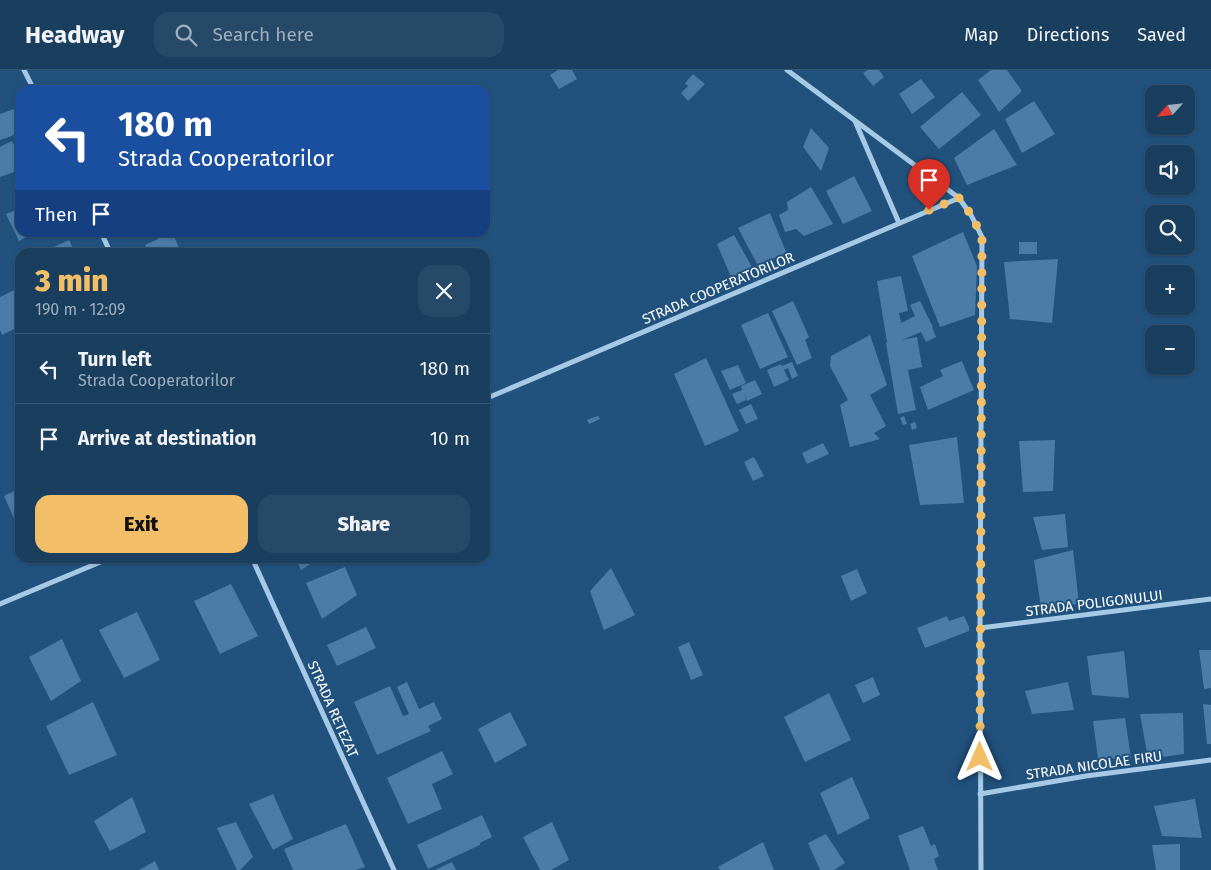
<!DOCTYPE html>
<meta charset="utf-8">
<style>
body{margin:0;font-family:"Fira Sans",sans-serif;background:#264967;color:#f1f3f6;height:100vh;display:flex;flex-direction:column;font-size:19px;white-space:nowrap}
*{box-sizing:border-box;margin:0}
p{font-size:16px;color:#9faebc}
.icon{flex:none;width:28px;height:28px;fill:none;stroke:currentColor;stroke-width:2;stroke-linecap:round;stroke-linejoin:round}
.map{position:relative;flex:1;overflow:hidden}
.panel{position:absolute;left:15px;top:178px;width:475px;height:315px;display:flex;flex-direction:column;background:#193e5e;border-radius:15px;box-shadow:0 1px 4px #0004,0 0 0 1px #375773}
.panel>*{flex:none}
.guide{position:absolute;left:15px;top:15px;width:475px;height:152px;border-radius:15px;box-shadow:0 1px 4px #0004,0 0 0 1px #375773;background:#1a4fa0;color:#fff;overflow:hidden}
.needle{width:32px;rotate:243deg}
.tools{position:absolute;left:1145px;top:15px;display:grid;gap:10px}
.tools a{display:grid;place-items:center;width:50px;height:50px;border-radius:10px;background:#193e5e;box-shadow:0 1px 4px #0004,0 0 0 1px #375773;font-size:25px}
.pin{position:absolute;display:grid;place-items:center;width:42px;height:42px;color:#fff;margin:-51px -21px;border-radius:50% 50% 50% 0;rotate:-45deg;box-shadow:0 0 5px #0007}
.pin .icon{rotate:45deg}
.me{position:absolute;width:55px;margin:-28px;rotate:0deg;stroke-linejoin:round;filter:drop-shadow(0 0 4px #0008)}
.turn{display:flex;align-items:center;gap:18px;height:105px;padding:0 20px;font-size:22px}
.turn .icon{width:65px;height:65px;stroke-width:2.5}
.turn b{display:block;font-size:35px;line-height:42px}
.then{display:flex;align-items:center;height:48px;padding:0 20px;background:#0003;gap:10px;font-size:19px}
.round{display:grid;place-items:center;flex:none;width:52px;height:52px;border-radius:15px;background:#264967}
.headline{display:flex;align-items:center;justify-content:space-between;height:85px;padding:0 20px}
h1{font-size:30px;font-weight:800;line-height:38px;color:#f3be68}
.primary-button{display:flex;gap:10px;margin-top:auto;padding:10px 20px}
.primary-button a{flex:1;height:58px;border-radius:15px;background:#f3be68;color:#111;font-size:20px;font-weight:800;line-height:58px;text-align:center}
.primary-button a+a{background:#264967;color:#f1f3f6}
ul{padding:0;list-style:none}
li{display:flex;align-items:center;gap:15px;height:70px;padding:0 20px;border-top:1px solid #375773}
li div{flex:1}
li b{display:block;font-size:19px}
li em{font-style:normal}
header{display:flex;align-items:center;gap:30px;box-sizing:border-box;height:70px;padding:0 25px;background:#193e5e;border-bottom:1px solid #375773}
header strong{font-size:24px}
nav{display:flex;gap:28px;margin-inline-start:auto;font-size:18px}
.search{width:350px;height:45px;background:#264967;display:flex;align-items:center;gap:12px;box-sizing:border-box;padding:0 18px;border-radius:15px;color:#9faebc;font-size:19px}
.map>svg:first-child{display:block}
.building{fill:#4a7ca7}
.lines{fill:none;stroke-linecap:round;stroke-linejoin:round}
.minor{stroke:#a6c9e6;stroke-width:5}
.route{stroke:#f3be68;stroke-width:9;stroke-dasharray:0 16.2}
.labels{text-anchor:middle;stroke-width:4;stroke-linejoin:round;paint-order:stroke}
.street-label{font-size:14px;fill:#fff;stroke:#21527e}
</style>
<header>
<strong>Headway</strong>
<div class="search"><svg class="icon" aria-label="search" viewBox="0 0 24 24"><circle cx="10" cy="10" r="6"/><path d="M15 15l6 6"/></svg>Search here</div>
<nav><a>Map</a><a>Directions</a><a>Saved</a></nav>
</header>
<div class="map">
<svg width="1211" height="800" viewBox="0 0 1211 800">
<rect width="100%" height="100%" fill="#21527e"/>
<g class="building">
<polygon points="558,0 572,0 577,9 559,19 550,5"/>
<polygon points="868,0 879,0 884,7 873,16 863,3"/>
<polygon points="991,0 1007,0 1022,21 999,42 978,10"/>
<polygon points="693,4 705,14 688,31 681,23 688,16 685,13"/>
<polygon points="921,9 935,27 912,44 899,24"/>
<polygon points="962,22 981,45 939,79 920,57"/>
<polygon points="1034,31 1055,64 1022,83 1005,49"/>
<polygon points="20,37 20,63 0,70 0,44"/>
<polygon points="811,58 829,78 821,101 803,77"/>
<polygon points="994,59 1017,95 967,115 954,88"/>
<polygon points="12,71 20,87 20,100 0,107 0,77"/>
<polygon points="854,106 872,141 843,154 826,121"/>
<polygon points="811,117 833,154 804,166 796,159 785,162 779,145 788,140 787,132"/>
<polygon points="20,138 20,162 35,162 19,171 6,144"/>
<polygon points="770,143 787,184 757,194 738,158"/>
<polygon points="156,162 172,162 181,182 148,182 145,175 158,169"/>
<polygon points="963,162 977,196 975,245 940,257 912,186"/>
<polygon points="734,165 753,199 731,207 717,174"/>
<polygon points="69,170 75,182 43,182"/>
<rect x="1019" y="172" width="18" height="12"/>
<polygon points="1058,189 1052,253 1010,249 1004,192"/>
<polygon points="901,206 908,241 899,243 901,253 915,246 910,235 920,231 933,257 932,257 936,267 926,272 921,262 902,270 917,267 922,297 908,300 916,340 898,344 886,273 887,272 877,211"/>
<polygon points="14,220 20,233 20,256 2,265 0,260 0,227"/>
<polygon points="793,231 809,267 805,270 812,288 797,295 772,241"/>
<polygon points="768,243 788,287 760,299 741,255"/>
<polygon points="870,265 887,315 870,325 886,356 874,363 880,369 850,377 840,335 848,330 830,296 831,286"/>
<polygon points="706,288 739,361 705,376 674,304"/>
<polygon points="962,291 974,320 928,340 920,317 943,306 940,300"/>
<polygon points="792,292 798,306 792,309 788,298 784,300 789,310 774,317 767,300 781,294 782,296"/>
<polygon points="738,295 746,313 730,320 721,301"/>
<polygon points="755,310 762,324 747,331 744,323 746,330 737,334 732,324 742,320 741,316"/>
<polygon points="751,334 758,349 746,354 739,340"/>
<polygon points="598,346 600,349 589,354 587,350"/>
<polygon points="904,346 907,354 903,355 900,348"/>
<polygon points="915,352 917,358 912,360 910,354"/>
<polygon points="957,367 964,433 920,435 909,375"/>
<polygon points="1055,370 1053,421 1023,422 1019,371"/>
<polygon points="823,373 829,384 807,394 802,383"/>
<polygon points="754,387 764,406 753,411 744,392"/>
<polygon points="20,418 20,462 4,426"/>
<polygon points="1065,444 1068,477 1042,480 1033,447"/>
<polygon points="1073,480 1079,534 1041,538 1034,490"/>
<polygon points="296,488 320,488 301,500"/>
<polygon points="345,497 357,525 322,549 306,513"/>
<polygon points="611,498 635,545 604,560 590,521"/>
<polygon points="857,499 867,523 851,531 841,506"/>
<polygon points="231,514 258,566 220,584 194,531"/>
<polygon points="137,542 160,590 124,608 99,560"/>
<polygon points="947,546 949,551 964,546 969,557 969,561 925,578 917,558"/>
<polygon points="366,557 376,578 337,596 327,575"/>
<polygon points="62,569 81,611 51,631 29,587"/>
<polygon points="689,572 703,605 691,610 678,577"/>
<polygon points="1199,580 1211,580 1211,618 1204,619"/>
<polygon points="1124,581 1129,628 1092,625 1087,586"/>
<polygon points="873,607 880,625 863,633 855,615"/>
<polygon points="407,612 419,639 434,632 442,649 428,656 431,661 377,685 354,632 390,616 403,646 409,644 397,617"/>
<polygon points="1068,612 1074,640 1032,644 1025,621"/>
<polygon points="829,623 851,670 805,692 784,647"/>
<polygon points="93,632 117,685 69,705 46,656"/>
<polygon points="1203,634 1211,635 1211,674 1207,674"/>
<polygon points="510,642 527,675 495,693 478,659"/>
<polygon points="1183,643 1184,684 1148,689 1140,644"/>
<polygon points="1125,648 1131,688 1098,689 1093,651"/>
<polygon points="442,681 453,704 432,714 442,739 408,754 387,708"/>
<polygon points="852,707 870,748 838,765 820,723"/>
<polygon points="273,724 293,769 273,780 249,734"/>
<polygon points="132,727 146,762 110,781 94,751"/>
<polygon points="1195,729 1202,768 1162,766 1154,736"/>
<polygon points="482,745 492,767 480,773 480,775 428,799 417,775"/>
<polygon points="236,752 253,787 240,800 237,800 217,758"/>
<polygon points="552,752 569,790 551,800 540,800 523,767"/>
<polygon points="346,754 365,797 356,800 293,800 284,779"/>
<polygon points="923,756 931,776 935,774 939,786 934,789 938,800 910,800 898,766"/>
<polygon points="826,764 845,793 834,800 820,800 808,773"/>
<polygon points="763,772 774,800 720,800 718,797"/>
<polygon points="1180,774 1180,800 1156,800 1152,775"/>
<polygon points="155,791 159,800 139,800"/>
<polygon points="452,792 456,800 435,800"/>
</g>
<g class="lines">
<g class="minor">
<polyline points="24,0 34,20"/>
<polyline points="787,0 959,128 971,145 982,167 980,558 981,800"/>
<polyline points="855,51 899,153"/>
<polyline points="101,162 110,182"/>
<polyline points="485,329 959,128"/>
<polyline points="252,488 394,800"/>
<polyline points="0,534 110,488"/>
<polyline points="980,558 1211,529"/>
<polyline points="980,724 1086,706 1211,690"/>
</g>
</g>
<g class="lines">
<polyline class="route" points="929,140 959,128 972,146 982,167 980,687"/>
</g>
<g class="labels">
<g class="street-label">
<text transform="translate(718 218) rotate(-23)" y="5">STRADA COOPERATORILOR</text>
<text transform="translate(1094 533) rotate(-7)" y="5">STRADA POLIGONULUI</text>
<text transform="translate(333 639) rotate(66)" y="5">STRADA RETEZAT</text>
<text transform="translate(1094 695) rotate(-8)" y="5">STRADA NICOLAE FIRU</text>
</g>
</g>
</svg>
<div class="tools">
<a><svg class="needle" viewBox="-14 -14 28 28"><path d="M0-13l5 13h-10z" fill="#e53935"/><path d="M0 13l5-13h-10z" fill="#9faebc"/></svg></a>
<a><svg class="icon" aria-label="sound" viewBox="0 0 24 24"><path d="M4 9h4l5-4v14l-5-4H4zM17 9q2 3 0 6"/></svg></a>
<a><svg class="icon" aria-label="search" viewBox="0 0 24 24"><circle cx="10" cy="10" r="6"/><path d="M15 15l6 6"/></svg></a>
<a>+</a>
<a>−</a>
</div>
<div class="pin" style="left:929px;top:140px;background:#d93025"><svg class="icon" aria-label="arrive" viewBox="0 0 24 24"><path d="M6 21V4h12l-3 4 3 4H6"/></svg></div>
<svg class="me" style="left:980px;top:687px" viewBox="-20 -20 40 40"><path d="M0-17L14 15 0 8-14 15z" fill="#f3be68" stroke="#fff" stroke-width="4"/></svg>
<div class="guide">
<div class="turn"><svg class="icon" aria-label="left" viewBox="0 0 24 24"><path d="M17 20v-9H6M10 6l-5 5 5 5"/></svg><div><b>180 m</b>Strada Cooperatorilor</div></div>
<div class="then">Then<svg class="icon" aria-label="arrive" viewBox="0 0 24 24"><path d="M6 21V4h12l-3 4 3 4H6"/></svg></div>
</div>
<section class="panel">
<div class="headline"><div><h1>3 min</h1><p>190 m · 12:09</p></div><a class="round"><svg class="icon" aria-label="close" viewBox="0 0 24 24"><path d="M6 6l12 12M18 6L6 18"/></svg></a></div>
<ul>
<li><svg class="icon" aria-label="left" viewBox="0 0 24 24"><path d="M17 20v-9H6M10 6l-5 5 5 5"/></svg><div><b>Turn left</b><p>Strada Cooperatorilor</p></div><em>180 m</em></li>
<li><svg class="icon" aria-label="arrive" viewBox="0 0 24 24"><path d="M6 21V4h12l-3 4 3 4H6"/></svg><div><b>Arrive at destination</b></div><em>10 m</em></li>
</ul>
<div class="primary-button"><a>Exit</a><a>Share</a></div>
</section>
</div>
